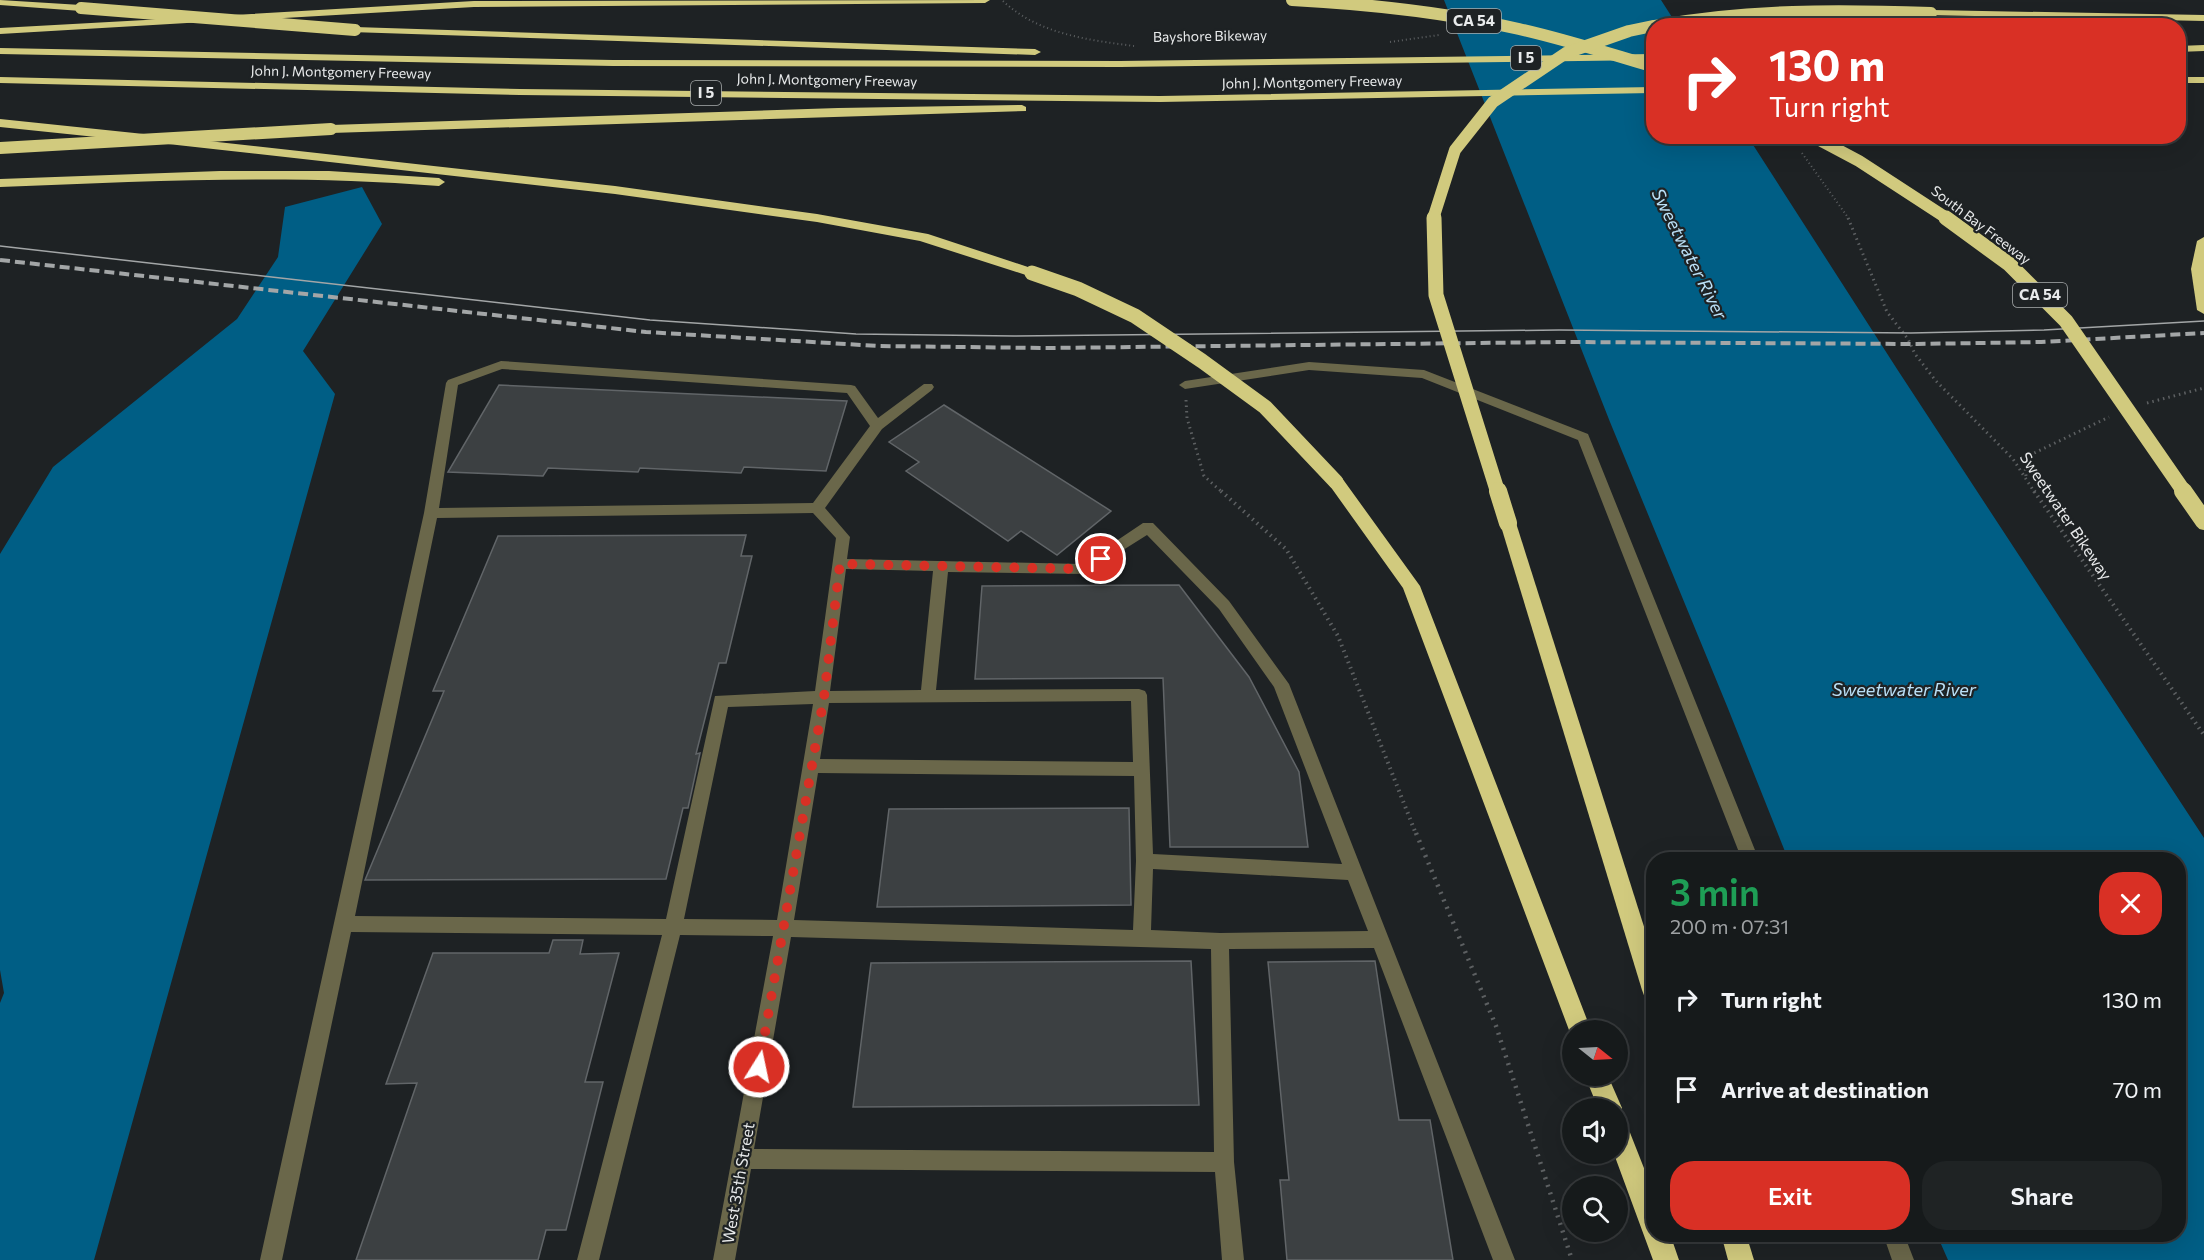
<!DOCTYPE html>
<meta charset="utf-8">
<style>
body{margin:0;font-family:Commissioner,sans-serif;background:#1f2324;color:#f1f3f6;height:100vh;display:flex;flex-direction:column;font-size:22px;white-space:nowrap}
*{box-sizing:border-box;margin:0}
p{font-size:20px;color:#9ea1a3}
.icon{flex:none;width:33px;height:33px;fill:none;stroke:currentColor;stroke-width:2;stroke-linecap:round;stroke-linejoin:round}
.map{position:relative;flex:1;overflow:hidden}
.drawer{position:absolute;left:1646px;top:852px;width:540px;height:390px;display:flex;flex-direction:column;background:#161a1b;border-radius:24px;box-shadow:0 6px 24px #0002,0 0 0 2px #35383a}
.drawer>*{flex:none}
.hud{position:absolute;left:1646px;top:18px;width:540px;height:126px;border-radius:24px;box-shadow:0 6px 24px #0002,0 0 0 2px #35383a;background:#d93025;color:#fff;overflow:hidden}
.needle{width:39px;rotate:108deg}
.fabs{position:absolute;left:1562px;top:1020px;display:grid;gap:12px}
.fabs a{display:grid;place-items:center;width:66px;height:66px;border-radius:50%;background:#161a1b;box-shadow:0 6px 24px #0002,0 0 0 2px #35383a;font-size:30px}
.pin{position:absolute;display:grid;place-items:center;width:51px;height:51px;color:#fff;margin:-26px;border:3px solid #fff;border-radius:50%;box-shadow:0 2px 6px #0007}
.me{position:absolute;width:66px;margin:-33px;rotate:10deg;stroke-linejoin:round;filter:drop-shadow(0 0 4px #0008)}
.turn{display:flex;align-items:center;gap:21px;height:126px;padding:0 24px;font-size:27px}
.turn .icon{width:78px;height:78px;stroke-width:2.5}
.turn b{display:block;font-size:42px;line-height:51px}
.round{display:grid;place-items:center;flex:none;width:63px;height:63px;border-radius:24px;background:#1f2324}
.headline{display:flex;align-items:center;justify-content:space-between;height:102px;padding:0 24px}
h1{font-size:36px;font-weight:600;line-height:45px;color:#1e9e55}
.action{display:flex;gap:12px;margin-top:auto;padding:12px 24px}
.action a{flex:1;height:69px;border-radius:24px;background:#d93025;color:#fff;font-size:24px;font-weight:600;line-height:69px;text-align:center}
.action a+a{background:#1f2324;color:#f1f3f6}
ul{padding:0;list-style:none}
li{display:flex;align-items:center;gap:18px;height:90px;padding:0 24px}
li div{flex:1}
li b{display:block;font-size:22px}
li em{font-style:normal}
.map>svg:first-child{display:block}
.water{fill:#005e85}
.building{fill:#3c4042;stroke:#616568;stroke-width:1.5}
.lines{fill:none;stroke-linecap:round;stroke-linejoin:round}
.path-far3{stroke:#5d6062;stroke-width:2;stroke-dasharray:1 3;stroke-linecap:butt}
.path-far2{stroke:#5d6062;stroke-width:3;stroke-dasharray:1.5 4;stroke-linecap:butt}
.path-far1{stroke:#5d6062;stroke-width:4;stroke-dasharray:1.5 4.5;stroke-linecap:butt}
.path{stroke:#5d6062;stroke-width:4.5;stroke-dasharray:2 6;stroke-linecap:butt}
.minor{fill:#6a674a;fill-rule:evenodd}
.highway{fill:#d1ca7e;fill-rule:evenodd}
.tram{stroke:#a3a6a7;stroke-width:1.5}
.rail{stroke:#a3a6a7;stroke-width:4;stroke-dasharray:10 5;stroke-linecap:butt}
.highway-bridge-far2{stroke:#d1ca7e;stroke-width:12}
.highway-bridge-far1{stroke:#d1ca7e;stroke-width:15}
.highway-bridge{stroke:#d1ca7e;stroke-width:18}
.route{stroke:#d93025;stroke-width:10;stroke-dasharray:0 18}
.labels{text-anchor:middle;stroke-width:4.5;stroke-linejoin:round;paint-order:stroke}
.far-street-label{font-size:14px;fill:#e8eaeb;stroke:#1e2224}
.shield{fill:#1e2224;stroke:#abaeaf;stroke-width:1.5}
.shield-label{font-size:15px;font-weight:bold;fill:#e8eaeb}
.street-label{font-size:16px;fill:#e8eaeb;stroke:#1e2224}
.water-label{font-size:18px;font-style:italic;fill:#bae0f7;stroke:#1e2224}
</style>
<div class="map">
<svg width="2204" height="1260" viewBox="0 0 2204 1260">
<rect width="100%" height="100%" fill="#1e2224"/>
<g class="water">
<polygon points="1444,0 1661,0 1677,25 1653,26 1653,136 1748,137 1897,369 2204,838 2204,1260 1948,1260 1937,1235 2178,1234 2178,860 1788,859 1727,706 1610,422"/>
<polygon points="362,187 382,224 303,351 335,394 94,1260 0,1260 0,1003 4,993 0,970 0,554 53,467 237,319 278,257 285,207"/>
</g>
<g class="building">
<polygon points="499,385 847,401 826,471 744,467 741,473 640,468 638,472 548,468 543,476 448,472"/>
<polygon points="944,405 955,412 1111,511 1057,555 1021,531 1008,541 906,471 919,462 889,442"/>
<polygon points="746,535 741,556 752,556 726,663 719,663 696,754 700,753 688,808 683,808 666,879 365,880 444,691 433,691 498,536"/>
<polygon points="1179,585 1249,677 1299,772 1308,847 1170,847 1163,678 975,679 982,586"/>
<polygon points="1129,808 1131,905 877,907 889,809"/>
<polygon points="553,940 583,940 580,954 619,953 585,1082 603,1082 566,1230 546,1230 538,1260 356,1260 417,1083 386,1084 433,953 549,953"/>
<polygon points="1191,961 1199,1105 853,1107 871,963"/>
<polygon points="1375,961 1399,1120 1430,1120 1453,1260 1287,1260 1280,1180 1289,1180 1268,962"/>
</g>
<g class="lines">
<g class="path-far3">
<path d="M1003 1C1038 34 1088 40 1134 46"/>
<polyline points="1390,42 1439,35"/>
<polyline points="1802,153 1849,219"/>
</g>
<g class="path-far2">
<polyline points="1848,218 1887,312 1908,339 1915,354 1936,381 2013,459 2035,493"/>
<polyline points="1186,400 1187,418 1204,476 1223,493"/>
<polyline points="2147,403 2204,388"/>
<polyline points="2026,476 2025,466 2028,456 2109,417"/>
</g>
<g class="path-far1">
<polyline points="1221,491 1286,549 1338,636 1416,834"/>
<polyline points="2034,491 2204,735"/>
</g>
<polyline class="path" points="1416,833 1496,1026 1572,1260"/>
<g class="minor">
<path d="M501 361 851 385 855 386 878 418 924 384H932L934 387 932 390 882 429 825 508 850 537 847 559 1082 564 1143 523H1153L1229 601 1289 684 1515 1260H1493L1374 948 1229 949 1234 1162 1244 1260H1222L1215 1172 751 1169 735 1260H713L773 936 680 935 599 1260H577L662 935 351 932 282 1260H260L424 513 446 383 448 380ZM502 369 847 393 870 426 813 503 439 508 458 385ZM813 513 836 538 815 691 715 696 666 919 355 916 437 518ZM1147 535 1219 609 1274 687 1342 864 1153 854 1147 695 1145 691 1139 689 936 690 948 572 1085 574ZM846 569 933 571 921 690 830 691ZM1131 701 1133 762 820 759 829 703ZM813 704 777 920 684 919 728 707ZM818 773 1134 776 1136 861 1133 930 794 920ZM1153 869 1348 880 1368 931 1220 933 1151 930ZM791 937 1211 949 1214 1152 754 1149Z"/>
<polygon points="1309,362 1424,370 1588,434 1759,860 1742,860 1578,440 1422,378 1309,370 1185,389 1179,385 1185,381"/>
<polygon points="1883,1234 1904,1234 1914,1260 1892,1260"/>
</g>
<g class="highway">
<polygon points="0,0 81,5 86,8 81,11 0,5"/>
<polygon points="990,0 985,3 474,7 234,21 229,18 234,15 474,1"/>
<polygon points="1931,10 2204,15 2204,21 1927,15 1926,13"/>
<polygon points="200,17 204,18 204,22 0,34 0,28"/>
<polygon points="355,27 1035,49 1041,52 1035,55 351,32 350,30"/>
<polygon points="2204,45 2204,51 2178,52 2178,46"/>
<polygon points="0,48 613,60 1120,61 1653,54 1653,60 1120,67 613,66 0,54"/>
<polygon points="0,77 520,89 1160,96 1653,87 1653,93 1160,102 520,95 0,83"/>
<rect x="2178" y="77" width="26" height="6"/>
<polygon points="1022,105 1026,107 1026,111 331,133 325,129 331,125 838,108"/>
<polygon points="0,119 144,134 150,138 144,142 0,127"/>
<polygon points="172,137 615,186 817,214 928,234 1037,270 1039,273 1032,277 920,241 817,222 615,194 168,144 166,141"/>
<path d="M220 171H329L439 178 445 182 439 186C292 174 147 181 0 187V179Z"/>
<polygon points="2204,237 2204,314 2197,310 2191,269 2197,241"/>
<polygon points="1336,476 1342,478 1420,586 1591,1030 1572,1030 1572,1038 1403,588 1330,486 1328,482 1330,478"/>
<polygon points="1508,517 1514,519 1516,523 1653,955 1653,1001 1645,998 1642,990 1500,523 1502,519"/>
<polygon points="1585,1076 1608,1076 1622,1108 1618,1116 1625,1120 1653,1191 1653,1234 1670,1234 1679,1260 1653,1260 1614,1154 1617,1154 1617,1108 1598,1108"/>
<polygon points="1721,1234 1746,1234 1754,1260 1728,1260"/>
</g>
<polyline class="tram" points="0,246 650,320 856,334 1014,336 1559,330 1911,333 2044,330 2204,321"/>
<polyline class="rail" points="0,260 646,332 879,346 1047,348 1564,342 1917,344 2041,342 2204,333"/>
<g class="highway-bridge-far2">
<path d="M1292 0C1368 4 1444 12 1519 29 1564 39 1607 53 1651 66"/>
<polyline points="81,8 355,30"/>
<path d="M1655 26C1747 9 1838 10 1931 13"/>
<polyline points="1812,136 1859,161 1948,219"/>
<polyline points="0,148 331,129"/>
<polyline points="1433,219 1455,150 1493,102 1566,53 1629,31 1653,26"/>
</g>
<g class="highway-bridge-far1">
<polyline points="1434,218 1436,295 1498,493"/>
<polyline points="1946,218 2009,264 2066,321 2185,493"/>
<polyline points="1032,273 1078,289 1135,316 1202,361 1265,407 1336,482"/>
</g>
<g class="highway-bridge">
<polyline points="1498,491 1508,523"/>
<polyline points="2183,491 2204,521"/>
</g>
</g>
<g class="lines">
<polyline class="route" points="759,1067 824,697 840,564 1085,569 1101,559"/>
</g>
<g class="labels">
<g class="far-street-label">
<text transform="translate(1210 36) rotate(-1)" y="5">Bayshore Bikeway</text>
<text transform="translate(341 72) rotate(1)" y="5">John J. Montgomery Freeway</text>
<text transform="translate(827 80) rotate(1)" y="5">John J. Montgomery Freeway</text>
<text transform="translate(1312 82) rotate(-1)" y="5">John J. Montgomery Freeway</text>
<text transform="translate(1981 225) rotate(37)" y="5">South Bay Freeway</text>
</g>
<g class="shield">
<rect x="1447" y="9" width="54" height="24" rx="4.5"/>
<rect x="1511" y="46" width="30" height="24" rx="4.5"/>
<rect x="691" y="81" width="30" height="24" rx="4.5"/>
<rect x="2013" y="283" width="54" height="24" rx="4.5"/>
</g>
<g class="shield-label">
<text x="1474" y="26">CA 54</text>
<text x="1526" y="63">I 5</text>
<text x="706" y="98">I 5</text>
<text x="2040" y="300">CA 54</text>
</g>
<g class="street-label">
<text transform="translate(2066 516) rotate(56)" y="6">Sweetwater Bikeway</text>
<text transform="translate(738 1183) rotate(-80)" y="6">West 35th Street</text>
</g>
<g class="water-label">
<text transform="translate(1689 254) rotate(63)" y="6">Sweetwater River</text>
<text x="1904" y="696">Sweetwater River</text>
</g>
</g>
</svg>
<div class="fabs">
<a><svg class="needle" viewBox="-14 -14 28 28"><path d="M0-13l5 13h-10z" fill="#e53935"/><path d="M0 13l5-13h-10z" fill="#9ea1a3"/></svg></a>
<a><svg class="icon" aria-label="sound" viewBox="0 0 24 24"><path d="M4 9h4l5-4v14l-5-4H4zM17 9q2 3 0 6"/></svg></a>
<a><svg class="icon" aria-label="search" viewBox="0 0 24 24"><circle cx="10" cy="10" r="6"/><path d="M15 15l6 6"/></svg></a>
</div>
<div class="pin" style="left:1101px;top:559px;background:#d93025"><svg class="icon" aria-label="arrive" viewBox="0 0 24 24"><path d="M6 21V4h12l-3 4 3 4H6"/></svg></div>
<svg class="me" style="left:759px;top:1067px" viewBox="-20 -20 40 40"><circle r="17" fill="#d93025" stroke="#fff" stroke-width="3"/><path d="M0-11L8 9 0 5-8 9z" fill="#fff"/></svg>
<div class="hud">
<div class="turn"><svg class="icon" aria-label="right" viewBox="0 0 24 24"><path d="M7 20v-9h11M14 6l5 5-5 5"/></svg><div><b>130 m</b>Turn right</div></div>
</div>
<section class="drawer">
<div class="headline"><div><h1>3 min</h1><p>200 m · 07:31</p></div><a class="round" style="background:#d93025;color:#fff"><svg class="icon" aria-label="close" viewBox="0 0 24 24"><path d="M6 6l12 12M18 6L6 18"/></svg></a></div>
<ul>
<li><svg class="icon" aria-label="right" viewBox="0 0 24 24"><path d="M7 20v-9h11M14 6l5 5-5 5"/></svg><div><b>Turn right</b></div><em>130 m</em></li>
<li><svg class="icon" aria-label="arrive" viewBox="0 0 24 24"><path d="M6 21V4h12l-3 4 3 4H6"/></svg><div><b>Arrive at destination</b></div><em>70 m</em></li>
</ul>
<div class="action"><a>Exit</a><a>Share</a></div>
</section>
</div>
